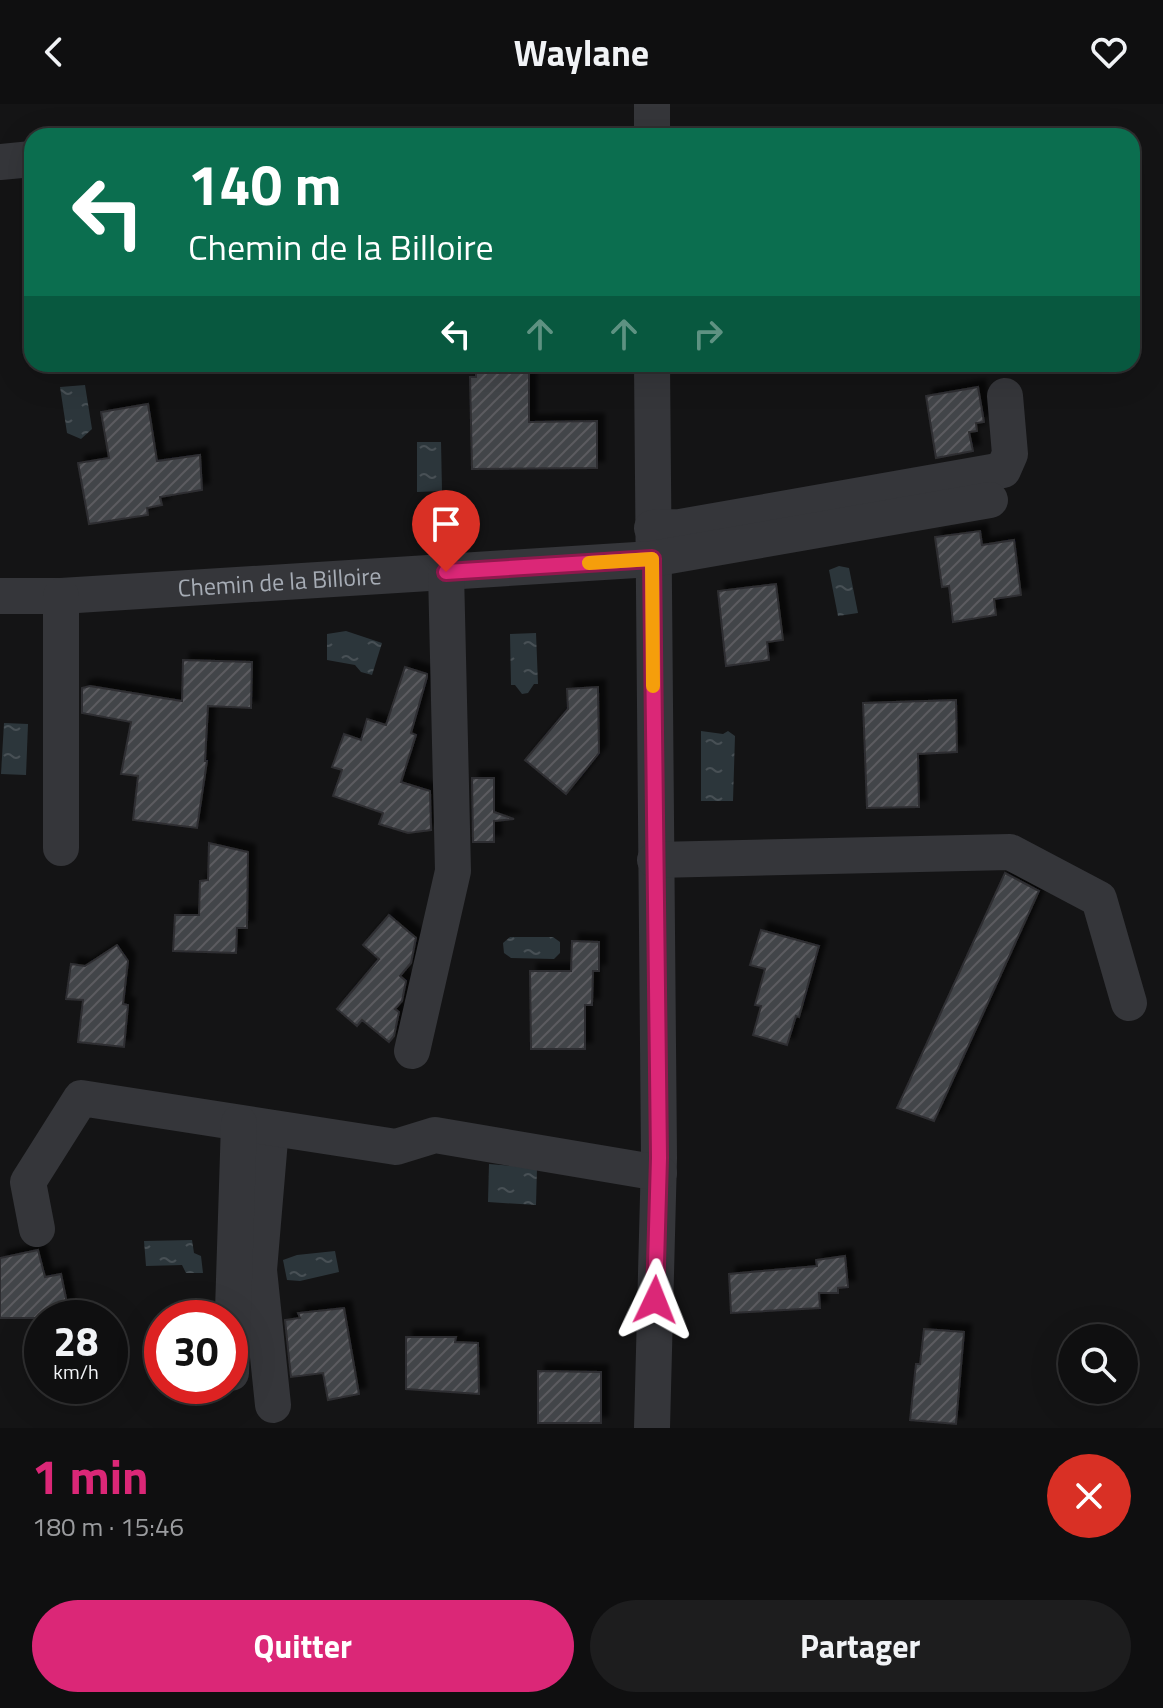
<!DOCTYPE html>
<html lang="fr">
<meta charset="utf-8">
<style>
body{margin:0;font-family:"Titillium Web",sans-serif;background:#1d1d1e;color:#f1f3f6;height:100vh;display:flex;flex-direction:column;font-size:30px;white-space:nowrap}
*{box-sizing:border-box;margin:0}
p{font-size:26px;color:#9b9c9f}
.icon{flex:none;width:44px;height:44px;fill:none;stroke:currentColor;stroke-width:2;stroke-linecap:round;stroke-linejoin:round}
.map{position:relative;height:1324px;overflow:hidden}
.sheet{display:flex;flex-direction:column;background:#0f0f10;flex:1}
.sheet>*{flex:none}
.top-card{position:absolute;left:24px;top:24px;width:1116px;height:244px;border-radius:24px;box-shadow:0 8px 32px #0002,0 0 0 2px #2f2f30;background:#0b6e4f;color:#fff;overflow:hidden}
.buttons{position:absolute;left:1058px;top:1220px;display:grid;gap:16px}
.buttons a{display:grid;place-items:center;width:80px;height:80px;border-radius:50%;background:#0f0f10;box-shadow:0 8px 32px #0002,0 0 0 2px #2f2f30;font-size:40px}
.speed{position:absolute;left:24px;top:1196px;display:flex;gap:16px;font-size:40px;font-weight:700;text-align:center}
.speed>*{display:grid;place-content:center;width:104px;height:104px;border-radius:50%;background:#0f0f10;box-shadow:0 8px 32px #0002,0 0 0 2px #2f2f30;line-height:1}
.speed small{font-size:20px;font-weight:400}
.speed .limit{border:12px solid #d22;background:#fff;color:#111}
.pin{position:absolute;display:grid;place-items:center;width:68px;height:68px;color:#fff;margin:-82px -34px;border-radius:50% 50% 50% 0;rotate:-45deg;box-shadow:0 0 8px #0007}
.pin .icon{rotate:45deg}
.me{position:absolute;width:88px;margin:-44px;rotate:2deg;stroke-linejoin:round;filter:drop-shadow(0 0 6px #0008)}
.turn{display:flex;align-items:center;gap:28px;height:168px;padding:0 32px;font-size:36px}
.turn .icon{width:104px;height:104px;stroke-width:2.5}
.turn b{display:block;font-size:56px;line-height:68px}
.lanes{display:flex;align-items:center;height:76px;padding:0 32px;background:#0003;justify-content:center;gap:40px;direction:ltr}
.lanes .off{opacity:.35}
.round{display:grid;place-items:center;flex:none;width:84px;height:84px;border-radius:42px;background:#1d1d1e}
.headline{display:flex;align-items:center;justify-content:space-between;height:136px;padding:0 32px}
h1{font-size:48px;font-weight:700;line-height:60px;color:#db2777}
.cta{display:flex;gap:16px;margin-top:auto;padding:16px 32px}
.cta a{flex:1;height:92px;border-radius:48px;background:#db2777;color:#fff;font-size:32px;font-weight:700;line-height:92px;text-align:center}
.cta a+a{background:#1d1d1e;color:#f1f3f6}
header{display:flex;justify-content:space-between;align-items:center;height:104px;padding:0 32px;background:#0f0f10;font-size:36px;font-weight:700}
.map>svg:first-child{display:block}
.water{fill:url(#water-ripples)}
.building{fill:url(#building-hatch);stroke:#2e2e31;stroke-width:2;filter:url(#shadow)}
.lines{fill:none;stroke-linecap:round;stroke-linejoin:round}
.minor{stroke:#35363a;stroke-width:36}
.route-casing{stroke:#8e194d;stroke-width:20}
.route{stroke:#db2777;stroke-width:14}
.slow{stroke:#f59e0b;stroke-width:14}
.labels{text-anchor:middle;stroke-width:7;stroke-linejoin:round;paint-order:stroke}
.street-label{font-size:24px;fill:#a6acb5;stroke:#0f0f10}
</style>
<header><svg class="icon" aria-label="back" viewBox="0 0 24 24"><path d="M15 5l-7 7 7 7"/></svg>Waylane<svg class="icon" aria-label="heart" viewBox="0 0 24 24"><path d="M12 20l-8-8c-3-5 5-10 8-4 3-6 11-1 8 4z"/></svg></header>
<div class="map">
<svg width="1163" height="1324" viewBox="0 0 1163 1324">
<defs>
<pattern id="water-ripples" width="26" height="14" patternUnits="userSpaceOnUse" patternTransform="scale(2)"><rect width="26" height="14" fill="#2c363b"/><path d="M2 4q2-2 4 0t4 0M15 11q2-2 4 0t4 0" fill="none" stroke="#485055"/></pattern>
<pattern id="building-hatch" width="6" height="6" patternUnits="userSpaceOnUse" patternTransform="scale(2)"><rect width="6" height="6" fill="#434448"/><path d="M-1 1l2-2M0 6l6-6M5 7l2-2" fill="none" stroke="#5b5c60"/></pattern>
<filter id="shadow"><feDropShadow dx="7" dy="-7" stdDeviation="2" flood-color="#0009"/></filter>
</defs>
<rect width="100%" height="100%" fill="#141415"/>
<g class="water">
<polygon points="85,281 92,325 81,335 67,329 60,283"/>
<polygon points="417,338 441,338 442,387 417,388"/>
<polygon points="839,462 849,464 858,509 838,512 829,466"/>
<polygon points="346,527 382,539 372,571 361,568 355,561 327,556 327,530"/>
<polygon points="536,529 538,580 534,580 528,589 522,590 515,581 511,581 510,530"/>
<polygon points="4,619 28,620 26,671 1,670"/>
<polygon points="701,627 723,630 728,627 735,632 733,697 701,697"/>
<polygon points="510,833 553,833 560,838 560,849 554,855 511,854 504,849 503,839"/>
<polygon points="489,1060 537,1064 536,1101 488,1098"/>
<polygon points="192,1136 194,1149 201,1152 203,1169 186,1169 182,1161 146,1162 144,1137"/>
<polygon points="335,1147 339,1168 300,1177 287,1176 283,1156 297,1151"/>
</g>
<g class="building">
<polygon points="476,260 529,260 529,318 597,317 597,364 472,365 470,273 476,273"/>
<polygon points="978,283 984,318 976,319 977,327 969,328 973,347 936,354 926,292"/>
<polygon points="148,300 157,357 200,351 202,386 160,393 162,401 147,404 148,411 89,420 78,359 109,354 101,308"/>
<polygon points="980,427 982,441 1014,436 1021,491 994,495 996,511 953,518 949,482 942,483 935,433"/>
<polygon points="776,480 783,536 767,538 769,556 726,562 718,487"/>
<polygon points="183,556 252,558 251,604 208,602 205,657 207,657 197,724 133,716 138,672 121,670 131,618 82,609 82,584 90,582 182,597"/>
<polygon points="405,563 427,570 427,573 411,629 416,631 401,678 430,687 431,726 408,729 379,720 383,709 333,692 342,666 332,663 344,630 361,636 367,615 386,621"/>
<polygon points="598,583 599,649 566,690 525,656 568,605 567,585"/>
<polygon points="956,596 957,648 918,650 919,703 867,704 863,599"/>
<polygon points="472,674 494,674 494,708 514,715 494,717 494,738 473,738"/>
<polygon points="209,739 248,748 247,824 237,824 236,849 173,847 175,811 199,811 200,777 208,776"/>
<polygon points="1005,769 1039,787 934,1017 897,1004"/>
<polygon points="389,811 416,834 411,859 400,872 406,877 402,897 395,905 399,908 394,932 389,938 362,916 357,922 337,905 379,855 363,841"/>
<polygon points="761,826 819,842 799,913 796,912 787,941 753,931 761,902 755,901 765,865 750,861"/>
<polygon points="572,837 599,838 599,867 593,867 592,901 585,901 585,945 531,945 530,867 571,867"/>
<polygon points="117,841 128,857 123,900 128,901 124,943 78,938 83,896 66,895 71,860 85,862"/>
<polygon points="38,1146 45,1173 61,1170 70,1214 0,1214 0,1154"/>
<polygon points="845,1152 848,1183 838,1184 838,1189 819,1189 820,1204 731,1209 729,1170 817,1162 816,1156"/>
<polygon points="344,1204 359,1290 328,1296 323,1269 291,1273 285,1216 300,1214 298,1209"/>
<polygon points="924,1225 964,1228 956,1320 910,1316 916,1260 920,1260"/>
<polygon points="406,1233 456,1233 455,1238 478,1239 479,1290 406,1285"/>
<polygon points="538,1267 601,1268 601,1319 538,1319"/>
</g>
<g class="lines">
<g class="minor">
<polyline points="652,32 652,0"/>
<polyline points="0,58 32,55"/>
<polyline points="652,260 659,1054 652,1324"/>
<polyline points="652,424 680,423 1003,366 1010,350 1005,292"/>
<path id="s1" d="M0 492H61L652 455 990 396"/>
<polyline points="61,744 61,492"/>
<polyline points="655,756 1010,748 1099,795 1129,899"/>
<polyline points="412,947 453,767 446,468"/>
<polyline points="271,1024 259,1166 273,1301"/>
<polyline points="37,1125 28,1078 81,994 396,1043 435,1031 659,1069"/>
<polyline points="231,1269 239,1019"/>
</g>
</g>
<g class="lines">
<defs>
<polyline id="route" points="446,468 652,455 659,1054 655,1196"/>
</defs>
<use href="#route" class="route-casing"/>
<use href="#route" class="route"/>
<polyline class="slow" points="589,459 652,455 653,582"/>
</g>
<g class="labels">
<g class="street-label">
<text dy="8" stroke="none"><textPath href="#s1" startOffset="280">Chemin de la Billoire</textPath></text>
</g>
</g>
</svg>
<div class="buttons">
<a><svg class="icon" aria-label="search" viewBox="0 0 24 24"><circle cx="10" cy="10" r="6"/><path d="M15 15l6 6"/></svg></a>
</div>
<div class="speed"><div>28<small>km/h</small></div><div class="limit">30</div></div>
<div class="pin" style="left:446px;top:468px;background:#d93025"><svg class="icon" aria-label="arrive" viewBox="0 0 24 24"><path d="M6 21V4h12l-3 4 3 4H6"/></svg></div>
<svg class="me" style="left:655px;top:1196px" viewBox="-20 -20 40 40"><path d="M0-17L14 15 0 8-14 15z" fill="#db2777" stroke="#fff" stroke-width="4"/></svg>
<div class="top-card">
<div class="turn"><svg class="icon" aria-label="left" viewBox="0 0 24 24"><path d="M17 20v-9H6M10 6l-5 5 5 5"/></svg><div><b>140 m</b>Chemin de la Billoire</div></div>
<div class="lanes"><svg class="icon" aria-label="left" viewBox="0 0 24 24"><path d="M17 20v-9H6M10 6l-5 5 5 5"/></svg><svg class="icon off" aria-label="ahead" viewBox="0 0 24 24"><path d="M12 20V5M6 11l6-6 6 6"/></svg><svg class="icon off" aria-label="ahead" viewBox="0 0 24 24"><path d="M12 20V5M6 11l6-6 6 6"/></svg><svg class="icon off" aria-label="right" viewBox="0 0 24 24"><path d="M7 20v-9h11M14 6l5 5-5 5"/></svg></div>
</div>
</div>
<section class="sheet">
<div class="headline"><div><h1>1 min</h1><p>180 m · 15:46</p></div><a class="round" style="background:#d93025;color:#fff"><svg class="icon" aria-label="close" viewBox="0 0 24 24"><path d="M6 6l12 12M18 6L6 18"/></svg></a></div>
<div class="cta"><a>Quitter</a><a>Partager</a></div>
</section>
